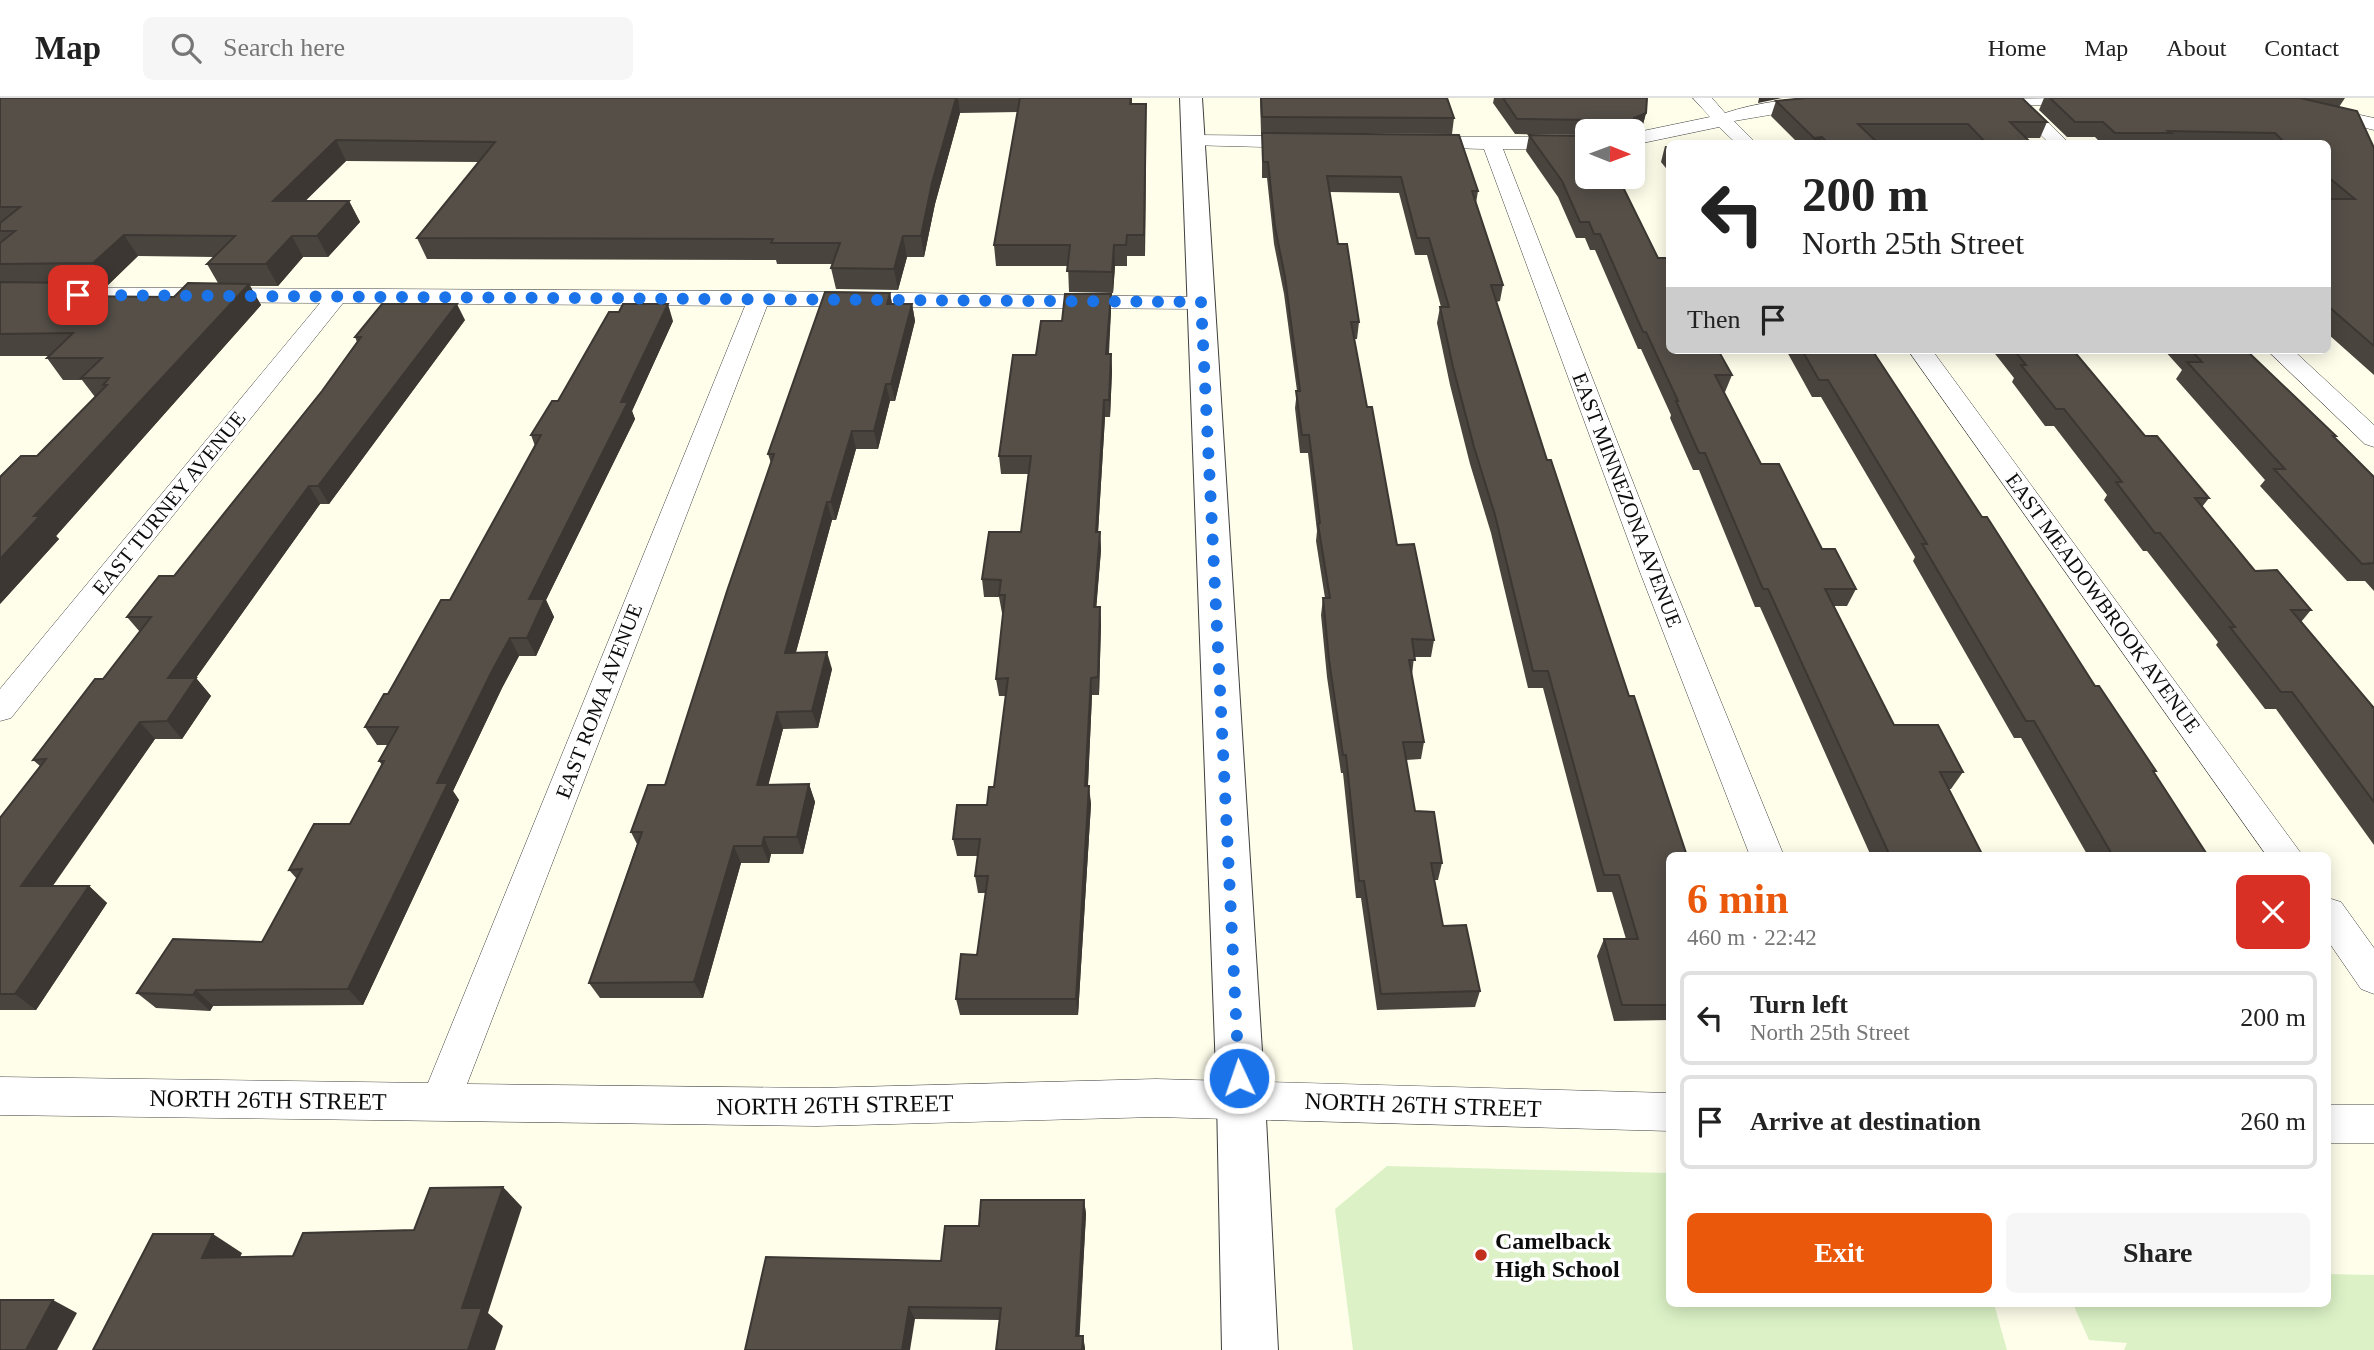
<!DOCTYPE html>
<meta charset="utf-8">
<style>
body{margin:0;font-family:Georgia,serif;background:#f6f6f6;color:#222;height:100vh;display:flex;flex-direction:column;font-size:26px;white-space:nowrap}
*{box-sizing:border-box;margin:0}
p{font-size:23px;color:#767676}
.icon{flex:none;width:38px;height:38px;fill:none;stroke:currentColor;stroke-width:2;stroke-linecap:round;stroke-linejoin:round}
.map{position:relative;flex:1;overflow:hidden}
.side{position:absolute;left:1666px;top:754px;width:665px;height:455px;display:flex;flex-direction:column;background:#fff;border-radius:10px;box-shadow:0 4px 18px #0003}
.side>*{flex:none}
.top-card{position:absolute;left:1666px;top:42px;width:665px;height:214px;border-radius:10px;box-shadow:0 4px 18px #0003;background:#fff;color:#222;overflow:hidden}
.needle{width:46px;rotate:91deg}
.tools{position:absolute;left:1575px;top:21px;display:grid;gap:14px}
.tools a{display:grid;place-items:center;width:70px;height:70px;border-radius:10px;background:#fff;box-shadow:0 4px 18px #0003;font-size:35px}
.pin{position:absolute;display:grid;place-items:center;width:60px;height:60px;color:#fff;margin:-30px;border-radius:14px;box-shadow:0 4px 10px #0006}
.me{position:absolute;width:77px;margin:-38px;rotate:357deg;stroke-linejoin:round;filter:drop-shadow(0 0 5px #0008)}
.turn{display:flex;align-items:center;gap:24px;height:147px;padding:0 21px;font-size:32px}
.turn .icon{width:91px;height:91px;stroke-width:2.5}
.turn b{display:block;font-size:49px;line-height:60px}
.then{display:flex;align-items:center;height:66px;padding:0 21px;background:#0003;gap:14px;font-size:26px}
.round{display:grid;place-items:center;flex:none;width:74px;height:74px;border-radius:10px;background:#f6f6f6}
.overview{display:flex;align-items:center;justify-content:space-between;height:119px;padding:0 21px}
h1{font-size:42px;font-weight:700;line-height:52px;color:#ea580c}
.button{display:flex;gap:14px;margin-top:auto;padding:14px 21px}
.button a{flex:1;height:80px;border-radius:10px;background:#ea580c;color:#fff;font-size:28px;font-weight:700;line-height:80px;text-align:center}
.button a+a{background:#f6f6f6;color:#222}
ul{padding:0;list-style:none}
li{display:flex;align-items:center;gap:21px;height:94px;margin:0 14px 10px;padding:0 7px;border:4px solid #e0e0e0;border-radius:10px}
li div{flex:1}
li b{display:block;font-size:26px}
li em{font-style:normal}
header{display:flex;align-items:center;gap:42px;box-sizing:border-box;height:98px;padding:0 35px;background:#fff;border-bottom:2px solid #e0e0e0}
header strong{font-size:33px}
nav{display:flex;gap:38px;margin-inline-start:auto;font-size:24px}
.search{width:490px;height:63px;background:#f6f6f6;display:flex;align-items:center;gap:18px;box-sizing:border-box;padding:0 24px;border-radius:10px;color:#767676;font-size:26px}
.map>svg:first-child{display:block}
.pitch{fill:#dcf2c6}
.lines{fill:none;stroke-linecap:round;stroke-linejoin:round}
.minor-casing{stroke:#3f3f3f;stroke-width:1}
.tertiary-casing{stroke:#3f3f3f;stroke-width:2}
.minor{fill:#fff;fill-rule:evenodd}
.tertiary{fill:#fff;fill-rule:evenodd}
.wall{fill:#49443e;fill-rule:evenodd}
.shaded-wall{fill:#3c3732}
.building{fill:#554f48;stroke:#3c3732;stroke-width:2}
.route{stroke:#1a73e8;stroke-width:12;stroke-dasharray:0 21.6}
.poi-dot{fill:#c32f1d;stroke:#fff;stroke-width:2.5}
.labels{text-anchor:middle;stroke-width:7;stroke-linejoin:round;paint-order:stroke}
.street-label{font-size:21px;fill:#0c0c0c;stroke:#fff}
.near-street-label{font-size:24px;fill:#0c0c0c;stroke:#fff}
.near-poi-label{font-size:24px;font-weight:bold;fill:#0c0c0c;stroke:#fff;text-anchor:start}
</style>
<header>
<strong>Map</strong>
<div class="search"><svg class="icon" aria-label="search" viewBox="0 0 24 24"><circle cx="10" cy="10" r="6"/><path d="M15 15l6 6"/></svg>Search here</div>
<nav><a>Home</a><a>Map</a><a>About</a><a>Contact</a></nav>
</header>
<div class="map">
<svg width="2374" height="1252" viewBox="0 0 2374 1252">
<rect width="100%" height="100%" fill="#fffeeb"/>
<g class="pitch">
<polygon points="1387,1068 1669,1075 1670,1206 1994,1206 2007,1252 1353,1252 1335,1111"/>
<polygon points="2328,1176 2374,1177 2374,1252 2124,1252 2127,1245 2089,1242 2073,1206 2328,1206"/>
</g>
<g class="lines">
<defs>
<g id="minor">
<path d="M1693 0H1712L1725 15C1755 5 1790 0 1821 0L1825 4 1816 9 1734 23 1757 46H1737L1719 29 1633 47V35L1710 19Z"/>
<polygon points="2093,0 2091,6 2085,7 2030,7 2070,46 2050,46 2010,7 1980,6 1971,1"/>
<polygon points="2319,8 2374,20 2374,32 2313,17 2310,13 2313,9"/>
<polygon points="1194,37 1304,38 1313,44 1304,50 1187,47 1185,43"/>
<polygon points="1419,39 1587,39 1587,51 1503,51 1668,474 1784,758 1750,758 1640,474 1484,51 1412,49 1410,45"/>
<polygon points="0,189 759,193 1209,199 1212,204 1209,209 1201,211 767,208 467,986 817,990 1156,981 1670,995 1670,1033 1156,1019 817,1028 0,1017 0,979 428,985 745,208 343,205 11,620 0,623 0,591 320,205 0,203"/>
<polygon points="1908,252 1932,252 2303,758 2267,758"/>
<polygon points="2267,252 2293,252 2374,327 2374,349 2365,346"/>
<polygon points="2328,800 2341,804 2374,850 2374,896 2361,891 2328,843"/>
<rect x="2328" y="1007" width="46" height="38"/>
</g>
<polygon id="tertiary" points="1180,0 1202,0 1265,1001 1278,1252 1222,1252 1217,1001"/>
</defs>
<use href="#minor" class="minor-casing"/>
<use href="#tertiary" class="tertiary-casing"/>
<use href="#minor" class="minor"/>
<use href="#tertiary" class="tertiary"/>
</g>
<g class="wall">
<path d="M0 0H1132V6L1146 26 1145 158H1127V168H1115L1113 195 1069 194 1068 168H996L994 147 1018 14 960 15 935 106 924 159H907L898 192 836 191 831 170 832 166H777L776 162 427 161 417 140 479 64 346 63 305 103H349L360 124 328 159H303L278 188H250L261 207 56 438 59 441 0 506 37 358 95 299 82 282H63L47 260 49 258H0ZM138 158 214 159 207 166 218 185 174 199 82 198 74 187H108Z"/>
<polygon points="1260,0 1447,0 1454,20 1452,36 1261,35"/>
<polygon points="1494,0 1647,0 1646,15 1642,30 1635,33 1639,72 1635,88 1623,89 1658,160 1732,277 1725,294 1724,294 1761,366 1822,451 1856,491 1847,508 1834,508 1894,627 1963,674 1951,691 1949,691 1983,758 1871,758 1760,509 1755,509 1699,372 1693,372 1670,320 1671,317 1641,251 1638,251 1595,152 1590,152 1585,140 1576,140 1558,99 1526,53 1529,37 1587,79 1633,79 1633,33 1587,33 1587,37 1515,36 1493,5"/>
<polygon points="2044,0 2345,0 2339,9 2374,50 2374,277 2328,236 2328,46 2102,46 2095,39 2067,39 2039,12"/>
<polygon points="1776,3 2047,24 2040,40 2026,40 2032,46 1965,46 1961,42 1875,42 1879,46 1799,46 1771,18"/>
<polygon points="1262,35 1478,93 1476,105 1503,187 1500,203 1496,204 1670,758 1670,922 1614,923 1597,858 1604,841 1626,841 1612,794 1597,794 1543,590 1528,590 1491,435 1470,366 1450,287 1437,225 1440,209 1441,209 1427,157 1415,157 1399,95 1329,94 1338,146 1359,224 1357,241 1354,241 1367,309 1397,447 1434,542 1431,559 1414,559 1412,577 1424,644 1421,661 1406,662 1415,713 1442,765 1438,782 1434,782 1443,828 1480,893 1475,909 1377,912 1361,800 1356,800 1343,675 1341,675 1327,579 1321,517 1323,500 1325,500 1316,443 1317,433 1308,355 1300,355 1295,310 1297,293 1284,196 1274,146 1267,80 1262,80"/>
<polygon points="1665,48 1670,48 1670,75 1661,64"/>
<polygon points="890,195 892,206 912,206 915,223 895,303 890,303 878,351 856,351 836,422 832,422 796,554 832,571 818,630 783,631 768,687 809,686 815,704 803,756 771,756 769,765 741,765 703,900 600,900 589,885 637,746 631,734 665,687 771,365 768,356"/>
<polygon points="1111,196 1111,213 1109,256 1111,256 1112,273 1110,319 1105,319 1098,434 1100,434 1101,452 1096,509 1100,509 1101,526 1099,597 1092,597 1088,688 1091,706 1078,917 960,917 956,901 977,857 986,795 978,795 975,778 978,758 957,758 953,741 987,707 994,689 1006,598 999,598 996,581 1003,515 1002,515 999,499 984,499 982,481 1021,434 1028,376 1001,376 999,358 1036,257 1062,223"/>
<polygon points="465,222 329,406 320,406 196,580 211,598 182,641 155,641 52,788 89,788 107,805 36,912 0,912 0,720 40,668 33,662 103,581 140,534 127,519 174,478 322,293 357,244 355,239"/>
<polygon points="673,223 632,313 635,321 546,502 554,519 536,558 519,558 502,590 453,693 459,702 363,907 213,908 210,913 156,910 137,895 262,844 297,781 289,772 350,726 382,667 379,663 388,647 377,647 365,629 388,596 450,502 535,348 531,337 558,303"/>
<polygon points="1786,252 1872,252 1982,419 2095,588 2156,673 2154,675 2208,758 2088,758 2021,640 2014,640 1913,463 1915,459 1821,299 1812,299"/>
<polygon points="1992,252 2073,252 2145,338 2209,400 2202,409 2255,473 2311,512 2301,524 2374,610 2374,747 2276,611 2265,611 2216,547 2218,544 2147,453 2143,453 2104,402 2107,397 2054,328 2045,328 2012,284 2014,280"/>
<polygon points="2164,252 2246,252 2336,338 2334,340 2374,379 2374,493 2365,483 2347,483 2260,388 2265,382 2176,281 2182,272"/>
<polygon points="1084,1102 1086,1116 1079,1238 1083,1238 1085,1252 996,1252 1000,1222 915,1221 745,1252 941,1163 979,1128"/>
</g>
<g class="shaded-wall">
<polygon points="956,0 958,0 960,15 935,106 924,159 921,138 932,85"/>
<polygon points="1759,0 1782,0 1758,5"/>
<polygon points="1146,6 1146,26 1145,158 1144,137"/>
<polygon points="1646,15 1642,30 1633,34 1634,20"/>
<polygon points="1822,39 1820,46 1812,46 1814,40"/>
<polygon points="336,42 346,63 284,124 273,103"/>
<polygon points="349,103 360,124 328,159 317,138"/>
<polygon points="124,137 138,158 108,187 93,165"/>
<polygon points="292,138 303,159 278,188 266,166"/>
<polygon points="903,138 907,159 898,192 894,171"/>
<polygon points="1114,147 1115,168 1113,195 1112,174"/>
<polygon points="73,185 88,206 58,198"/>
<polygon points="249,186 261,207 56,438 59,441 0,506 0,461 34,418"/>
<polygon points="890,195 893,212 887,206"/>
<polygon points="1111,196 1111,213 1107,273 1106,256"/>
<polygon points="457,206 465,222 329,406 318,388"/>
<polygon points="668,206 673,223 632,313 635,321 546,502 554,519 536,558 527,540 529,501"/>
<polygon points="912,206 915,223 895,303 891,286"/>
<polygon points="1111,256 1112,273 1110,319 1109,302"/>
<polygon points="886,286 890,303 878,351 874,333"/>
<polygon points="1104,302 1105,319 1097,452 1096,434"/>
<polygon points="852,333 856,351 836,422 831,404"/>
<polygon points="309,388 320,406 183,598 168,580"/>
<polygon points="827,404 832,422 791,572 785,555"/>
<polygon points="1100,434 1101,452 1095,526 1094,509"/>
<polygon points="1100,509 1101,526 1099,597 1098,579"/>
<polygon points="510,540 519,558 502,590 453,693 459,702 363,907 348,891 437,685 492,573"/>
<polygon points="827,554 832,571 818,630 812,613"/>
<polygon points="196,580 211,598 182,641 167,623"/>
<polygon points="1091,580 1092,597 1087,706 1085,688"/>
<polygon points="777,614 783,631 764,704 757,687"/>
<polygon points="140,624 155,641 41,805 21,788"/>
<polygon points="809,686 815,704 803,756 797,739"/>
<polygon points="1089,688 1091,706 1078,917 1076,901"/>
<polygon points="764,739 771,756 769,765 762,748"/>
<polygon points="734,748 741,765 703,900 694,884"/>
<polygon points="89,788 107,805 36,912 15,896"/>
<polygon points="196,892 213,908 210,913 193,897"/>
<polygon points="503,1089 522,1109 488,1215 503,1228 495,1252 468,1252 462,1210"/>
<polygon points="1084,1102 1086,1116 1079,1249 1076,1238"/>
<polygon points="213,1136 242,1155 231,1179 202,1160"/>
<polygon points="53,1202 77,1215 57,1252 26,1252"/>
<polygon points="909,1209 915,1221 910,1252 902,1252"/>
<polygon points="1083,1238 1085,1250 1085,1252 1082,1252"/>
</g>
<g class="building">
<polygon points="0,0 956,0 932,85 921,138 903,138 894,171 831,170 840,145 771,145 773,141 417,140 495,44 336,42 273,103 349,103 317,138 292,138 266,166 207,166 235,138 124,137 93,165 0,166 0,145 15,133 0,133 0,125 20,109 0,109"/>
<polygon points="1020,0 1131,0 1130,6 1146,6 1144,137 1127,137 1126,147 1114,147 1112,174 1067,173 1070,147 994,147"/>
<polygon points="1261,0 1447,0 1454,20 1262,19"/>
<polygon points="1503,0 1647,0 1646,15 1634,20 1635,33 1644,33 1639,72 1633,73 1633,33 1593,33 1592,22 1517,21"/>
<polygon points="1806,0 2022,0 2047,24 2010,24 2032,46 1987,46 1968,26 1858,26 1879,46 1829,46 1822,39 1814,40 1776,3"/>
<polygon points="2050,0 2300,0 2357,13 2374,50 2374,248 2328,208 2328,101 2355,101 2328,79 2328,46 2286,46 2275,35 2168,33 2171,35 2115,35 2103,24 2075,24"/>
<polygon points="1262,35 1459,37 1478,93 1472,93 1503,187 1491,187 1547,362 1551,362 1629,598 1634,598 1687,758 1670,758 1670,907 1622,907 1604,841 1638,841 1619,777 1604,777 1548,573 1533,573 1495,417 1474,349 1453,269 1440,209 1449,209 1429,140 1417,140 1401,79 1327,78 1338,146 1347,146 1359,224 1351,224 1367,309 1372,309 1397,447 1414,446 1434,542 1412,541 1415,562 1409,562 1424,644 1403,644 1415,713 1434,714 1442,765 1431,765 1443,828 1466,827 1480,893 1381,896 1364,783 1359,783 1346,657 1343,657 1329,562 1323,500 1330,500 1318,426 1320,425 1309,337 1302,337 1296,293 1300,293 1285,179 1275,129 1268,64 1263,64"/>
<polygon points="1529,37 1587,38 1587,79 1618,79 1658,160 1670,160 1670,252 1718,252 1732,277 1715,277 1761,366 1779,366 1822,451 1835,451 1856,491 1825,491 1894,627 1938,627 1963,674 1940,674 1983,758 1890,758 1768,491 1763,491 1705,355 1699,355 1676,303 1678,303 1646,234 1643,234 1600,136 1594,136 1589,124 1580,124 1562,83"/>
<polygon points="0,184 73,185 58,198 174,199 188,185 249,186 34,418 40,418 0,461 0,379 21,358 37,358 107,287 103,287 109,280 81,280 102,260 47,260 73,235 0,236"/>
<polygon points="825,194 890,195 887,206 912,206 891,286 886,286 874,333 852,333 831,404 827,404 785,555 827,554 812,613 777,614 757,687 809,686 797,739 764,739 762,748 734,748 694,884 589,885 642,734 631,734 648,687 665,687 727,493 774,356 768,356"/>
<polygon points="1065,196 1111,196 1106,256 1111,256 1109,302 1104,302 1096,434 1100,434 1094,509 1100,509 1098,579 1091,580 1085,688 1089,688 1076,901 956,901 961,856 977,857 988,778 975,778 980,741 953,741 957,707 987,707 989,689 994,689 1008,580 996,581 1005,497 999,497 1001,482 982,481 989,434 1021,434 1031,358 999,358 1013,257 1036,257 1041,223 1062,223"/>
<polygon points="382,206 457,206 318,388 309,388 168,580 196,580 167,623 140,624 21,788 89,788 15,896 0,896 0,720 46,661 33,662 95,581 103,581 151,519 127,519 159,478 174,478 322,293 361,239 355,239"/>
<polygon points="623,206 668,206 621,304 628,304 529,501 545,501 527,540 510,540 492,573 437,685 448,685 348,891 196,892 193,897 137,895 173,841 262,844 302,771 289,772 314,726 350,726 384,663 379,663 398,629 365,629 384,596 388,596 441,502 450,502 541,337 531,337 552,303 558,303 609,214 619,214"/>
<polygon points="1802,252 1872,252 1982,419 1987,419 2095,588 2099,588 2156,673 2153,673 2208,758 2113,758 2034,623 2026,623 1922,446 1927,446 1828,282 1819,282"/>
<polygon points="2014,252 2073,252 2145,338 2157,338 2209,400 2195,400 2255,473 2277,472 2311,512 2291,512 2374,610 2374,704 2292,594 2281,594 2230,529 2235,529 2160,435 2155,435 2116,384 2122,384 2064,311 2056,311 2021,267 2026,267"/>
<polygon points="2191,252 2246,252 2336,338 2333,338 2374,379 2374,465 2362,466 2274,371 2285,371 2187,264 2202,264"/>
<polygon points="503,1089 462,1210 482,1210 468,1252 93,1252 153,1136 213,1136 202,1160 293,1158 303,1135 414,1132 430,1090"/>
<polygon points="981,1102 1084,1102 1076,1238 1083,1238 1082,1252 996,1252 1001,1210 909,1209 902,1252 745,1252 766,1159 941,1163 945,1128 979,1128"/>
<polygon points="0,1202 53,1202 26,1252 0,1252"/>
</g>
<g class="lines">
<polyline class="route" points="78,197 1201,204 1239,980"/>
</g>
<circle class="poi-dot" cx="1481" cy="1157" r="7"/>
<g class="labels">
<g class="street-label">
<text transform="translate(1627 402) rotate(69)" y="7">EAST MINNEZONA AVENUE</text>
<text transform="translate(169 405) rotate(-51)" y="7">EAST TURNEY AVENUE</text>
<text transform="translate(2103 505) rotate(54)" y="7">EAST MEADOWBROOK AVENUE</text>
<text transform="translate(599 603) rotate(-69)" y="7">EAST ROMA AVENUE</text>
</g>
<g class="near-street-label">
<text transform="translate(268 1002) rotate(1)" y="8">NORTH 26TH STREET</text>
<text transform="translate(835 1007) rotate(-1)" y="8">NORTH 26TH STREET</text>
<text transform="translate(1423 1007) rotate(2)" y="8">NORTH 26TH STREET</text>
</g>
<g class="near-poi-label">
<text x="1495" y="1151">Camelback<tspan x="1495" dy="28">High School</tspan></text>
</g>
</g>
</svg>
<div class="tools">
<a><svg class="needle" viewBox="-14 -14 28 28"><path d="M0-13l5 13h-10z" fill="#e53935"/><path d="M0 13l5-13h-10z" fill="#767676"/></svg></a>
</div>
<div class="pin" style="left:78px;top:197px;background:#d93025"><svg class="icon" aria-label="arrive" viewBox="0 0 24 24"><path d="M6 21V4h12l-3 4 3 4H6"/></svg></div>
<svg class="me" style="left:1239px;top:980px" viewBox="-20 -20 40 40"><circle r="17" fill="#1a73e8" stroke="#fff" stroke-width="3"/><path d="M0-11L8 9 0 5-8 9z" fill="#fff"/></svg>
<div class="top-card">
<div class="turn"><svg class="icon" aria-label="left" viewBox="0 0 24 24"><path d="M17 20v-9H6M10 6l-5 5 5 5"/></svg><div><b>200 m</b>North 25th Street</div></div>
<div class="then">Then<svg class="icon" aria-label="arrive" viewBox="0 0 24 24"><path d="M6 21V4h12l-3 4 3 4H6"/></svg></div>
</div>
<section class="side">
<div class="overview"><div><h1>6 min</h1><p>460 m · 22:42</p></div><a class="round" style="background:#d93025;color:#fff"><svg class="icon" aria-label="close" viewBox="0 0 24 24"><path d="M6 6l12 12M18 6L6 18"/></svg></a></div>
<ul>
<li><svg class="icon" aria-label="left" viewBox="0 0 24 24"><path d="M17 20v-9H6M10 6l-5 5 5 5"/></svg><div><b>Turn left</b><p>North 25th Street</p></div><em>200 m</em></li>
<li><svg class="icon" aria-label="arrive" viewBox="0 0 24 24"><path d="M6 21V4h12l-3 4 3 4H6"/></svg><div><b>Arrive at destination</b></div><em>260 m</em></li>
</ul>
<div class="button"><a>Exit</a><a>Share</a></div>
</section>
</div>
